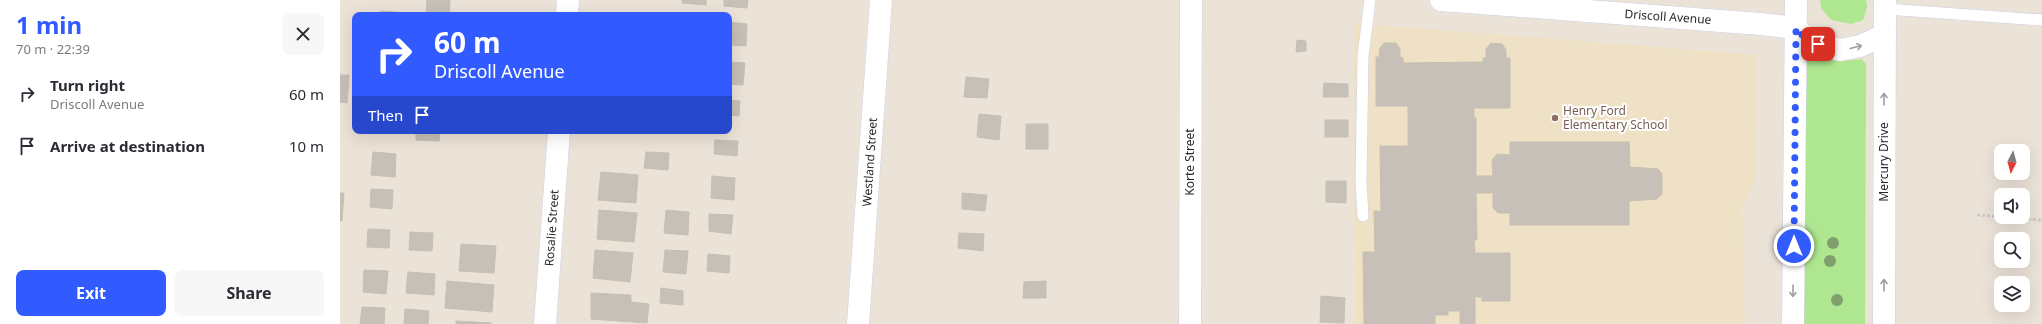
<!DOCTYPE html>
<meta charset="utf-8">
<style>
body{margin:0;font-family:"Noto Sans",sans-serif;background:#f7f7f7;color:#2b2b33;height:100vh;display:flex;flex-direction:column;font-size:15px;white-space:nowrap}
*{box-sizing:border-box;margin:0}
p{font-size:13px;color:#7c7c81}
.icon{flex:none;width:22px;height:22px;fill:none;stroke:currentColor;stroke-width:2;stroke-linecap:round;stroke-linejoin:round}
.map{position:relative;flex:1;overflow:hidden}
.panel{display:flex;flex-direction:column;background:#fff;width:340px}
.panel>*{flex:none}
.hud{position:absolute;left:12px;top:12px;width:380px;height:122px;border-radius:8px;box-shadow:0 4px 16px #0002;background:#315aff;color:#fff;overflow:hidden}
.needle{width:26px;rotate:186deg}
.fabs{position:absolute;left:1654px;top:144px;display:grid;gap:8px}
.fabs a{display:grid;place-items:center;width:36px;height:36px;border-radius:8px;background:#fff;box-shadow:0 4px 16px #0002;font-size:20px}
.pin{position:absolute;display:grid;place-items:center;width:34px;height:34px;color:#fff;margin:-17px;border-radius:8px;box-shadow:0 2px 6px #0006}
.me{position:absolute;width:44px;margin:-22px;rotate:0deg;stroke-linejoin:round;filter:drop-shadow(0 0 3px #0008)}
.turn{display:flex;align-items:center;gap:14px;height:84px;padding:0 16px;font-size:18px}
.turn .icon{width:52px;height:52px;stroke-width:2.5}
.turn b{display:block;font-size:28px;line-height:34px}
.then{display:flex;align-items:center;height:38px;padding:0 16px;background:#0003;gap:8px;font-size:15px}
.round{display:grid;place-items:center;flex:none;width:42px;height:42px;border-radius:8px;background:#f7f7f7}
.head{display:flex;align-items:center;justify-content:space-between;height:68px;padding:0 16px}
h1{font-size:24px;font-weight:700;line-height:30px;color:#315aff}
.action{display:flex;gap:8px;margin-top:auto;padding:8px 16px}
.action a{flex:1;height:46px;border-radius:8px;background:#315aff;color:#fff;font-size:16px;font-weight:700;line-height:46px;text-align:center}
.action a+a{background:#f7f7f7;color:#2b2b33}
ul{padding:0;list-style:none}
li{display:flex;align-items:center;gap:12px;height:52px;padding:0 16px}
li div{flex:1}
li b{display:block;font-size:15px}
li em{font-style:normal}
main{display:flex;flex:1;min-height:0}
.map>svg:first-child{display:block}
.education{fill:#efe1c5}
.green{fill:#aee790}
.building{fill:#c7c0b8;stroke:#c7bfb2}
.lines{fill:none;stroke-linecap:round;stroke-linejoin:round}
.service-casing{stroke:#cdd1e2;stroke-width:12}
.minor-casing{stroke:#cdd1e2;stroke-width:23}
.tertiary-casing{stroke:#cdd1e2;stroke-width:23}
.path{stroke:#c7c7c7;stroke-width:2.5;stroke-dasharray:3 2;stroke-linecap:butt}
.service{stroke:#fff;stroke-width:11}
.minor{stroke:#fff;stroke-width:22}
.tertiary{stroke:#fff;stroke-width:22}
.tree{fill:#809f6c}
.oneway{stroke:#9e9e9e}
.route{stroke:#315aff;stroke-width:7;stroke-dasharray:0 12.6}
.education-dot{fill:#8d6e63;stroke:#fff;stroke-width:1.5}
.labels{text-anchor:middle;stroke-width:4;stroke-linejoin:round;paint-order:stroke}
.street-label{font-size:12px;fill:#282828;stroke:#fff}
.education-label{font-size:12px;fill:#785e54;stroke:#fff;text-anchor:start}
</style>
<main>
<section class="panel">
<div class="head"><div><h1>1 min</h1><p>70 m · 22:39</p></div><a class="round"><svg class="icon" aria-label="close" viewBox="0 0 24 24"><path d="M6 6l12 12M18 6L6 18"/></svg></a></div>
<ul>
<li><svg class="icon" aria-label="right" viewBox="0 0 24 24"><path d="M7 20v-9h11M14 6l5 5-5 5"/></svg><div><b>Turn right</b><p>Driscoll Avenue</p></div><em>60 m</em></li>
<li><svg class="icon" aria-label="arrive" viewBox="0 0 24 24"><path d="M6 21V4h12l-3 4 3 4H6"/></svg><div><b>Arrive at destination</b></div><em>10 m</em></li>
</ul>
<div class="action"><a>Exit</a><a>Share</a></div>
</section>
<div class="map">
<svg width="1702" height="324" viewBox="0 0 1702 324">
<rect width="100%" height="100%" fill="#ece3d8"/>
<polygon class="education" points="1013,23 1418,55 1415,180 1402,208 1405,324 1014,324"/>
<g class="green">
<polygon points="1480,0 1526,0 1527,7 1523,20 1511,24 1491,20 1481,8"/>
<path d="M1472 49C1488 61 1503 62 1522 59L1526 64 1525 324H1460L1464 58Z"/>
</g>
<g class="building">
<polygon points="87,0 110,0 109,15 86,15"/>
<polygon points="342,0 366,0 366,5 342,3"/>
<polygon points="384,0 408,0 407,8 384,6"/>
<polygon points="41,11 66,13 66,15 40,15"/>
<polygon points="389,22 407,24 406,46 389,45"/>
<polygon points="957,40 966,41 966,51 956,52"/>
<polygon points="1044,43 1056,43 1060,49 1060,57 1063,58 1063,63 1143,62 1143,58 1146,58 1146,49 1151,43 1162,44 1166,50 1166,58 1170,58 1170,108 1134,108 1134,118 1136,118 1136,176 1153,176 1152,160 1157,154 1170,155 1170,142 1289,142 1290,167 1318,169 1322,174 1322,194 1317,199 1289,201 1289,225 1170,225 1170,213 1158,213 1153,208 1153,193 1136,193 1137,240 1134,240 1135,253 1170,253 1170,301 1142,301 1142,297 1135,297 1135,324 1120,324 1120,311 1108,311 1108,315 1095,315 1095,324 1024,324 1023,252 1035,252 1034,211 1041,211 1040,146 1068,146 1068,106 1036,106 1036,57 1039,57 1040,48"/>
<polygon points="389,62 405,63 403,85 389,84"/>
<polygon points="0,75 9,75 7,103 0,102"/>
<polygon points="626,77 649,79 647,98 624,97"/>
<polygon points="984,83 1008,84 1008,97 983,97"/>
<polygon points="389,100 400,101 399,116 389,115"/>
<polygon points="639,114 661,116 659,140 637,137"/>
<rect x="985" y="120" width="23" height="17"/>
<rect x="686" y="124" width="22" height="25"/>
<polygon points="76,131 100,131 99,141 76,140"/>
<polygon points="375,140 398,141 397,156 374,154"/>
<polygon points="33,152 56,154 55,177 31,175"/>
<polygon points="306,152 329,153 328,170 304,168"/>
<polygon points="261,172 298,175 296,203 258,200"/>
<polygon points="372,176 395,178 394,200 371,198"/>
<polygon points="986,181 1006,181 1006,203 986,202"/>
<polygon points="31,189 53,190 52,209 30,207"/>
<polygon points="0,193 4,193 2,221 0,220"/>
<polygon points="622,193 647,195 645,211 622,209"/>
<polygon points="259,210 297,213 294,242 257,239"/>
<polygon points="326,210 349,212 348,235 324,233"/>
<polygon points="369,214 393,215 391,234 369,231"/>
<polygon points="28,229 50,230 49,248 27,247"/>
<polygon points="70,232 93,233 92,251 69,250"/>
<polygon points="619,233 644,234 643,251 618,248"/>
<polygon points="121,244 156,246 154,273 119,271"/>
<polygon points="255,250 293,253 290,282 253,278"/>
<polygon points="325,250 348,251 346,274 323,272"/>
<polygon points="368,254 390,256 389,273 367,271"/>
<polygon points="24,270 48,271 46,294 23,292"/>
<polygon points="68,272 95,274 94,295 66,293"/>
<polygon points="107,281 154,285 152,312 105,308"/>
<polygon points="706,281 706,298 683,298 684,282"/>
<polygon points="321,288 343,291 343,305 320,303"/>
<polygon points="251,293 291,295 291,302 309,304 307,323 251,319"/>
<polygon points="981,296 1005,298 1004,323 980,322"/>
<polygon points="22,307 45,308 44,324 20,324"/>
<polygon points="65,309 89,311 88,324 64,324"/>
<polygon points="116,321 151,323 151,324 116,324"/>
</g>
<g class="lines">
<defs>
<g id="service">
<polyline points="1545,9 1702,20"/>
<polyline points="1023,216 1021,182 1023,56 1030,0"/>
</g>
<g id="minor">
<polyline points="1101,0 1421,24 1456,28 1468,41 1500,50 1520,46 1545,35"/>
<polyline points="227,15 228,0"/>
<polyline points="205,324 219,131"/>
<polyline points="518,324 541,0"/>
<polyline points="850,324 851,0"/>
</g>
<g id="tertiary">
<polyline points="1453,324 1456,0"/>
<polyline points="1544,324 1545,0"/>
</g>
</defs>
<use href="#service" class="service-casing"/>
<use href="#minor" class="minor-casing"/>
<use href="#tertiary" class="tertiary-casing"/>
<g class="path">
<polyline points="1637,215 1661,217"/>
<polyline points="1663,217 1702,220"/>
</g>
<use href="#service" class="service"/>
<use href="#minor" class="minor"/>
<use href="#tertiary" class="tertiary"/>
</g>
<g class="tree">
<circle cx="1493" cy="243" r="6"/>
<circle cx="1490" cy="261" r="6"/>
<circle cx="1497" cy="300" r="6"/>
</g>
<defs><path id="oneway-shaft" d="M-6 0H5M1.5-3L5.5 0L1.5 3" fill="none" stroke-width="1.6" stroke-linecap="round" stroke-linejoin="round"/></defs>
<g class="oneway">
<use href="#oneway-shaft" transform="translate(1516 47) rotate(-14)"/>
<use href="#oneway-shaft" transform="translate(1544 99) rotate(-90)"/>
<use href="#oneway-shaft" transform="translate(1544 285) rotate(-90)"/>
<use href="#oneway-shaft" transform="translate(1453 291) rotate(91)"/>
</g>
<g class="lines">
<polyline class="route" points="1454,246 1456,28 1468,41 1478,44"/>
</g>
<circle class="education-dot" cx="1215" cy="118" r="4"/>
<g class="labels">
<g class="street-label">
<text transform="translate(1328 17) rotate(4)" y="4">Driscoll Avenue</text>
<text transform="translate(530 162) rotate(-86)" y="4">Westland Street</text>
<text transform="translate(850 162) rotate(-90)" y="4">Korte Street</text>
<text transform="translate(1544 162) rotate(-90)" y="4">Mercury Drive</text>
<text transform="translate(212 228) rotate(-86)" y="4">Rosalie Street</text>
</g>
<g class="education-label">
<text x="1223" y="115">Henry Ford<tspan x="1223" dy="14">Elementary School</tspan></text>
</g>
</g>
</svg>
<div class="fabs">
<a><svg class="needle" viewBox="-14 -14 28 28"><path d="M0-13l5 13h-10z" fill="#e53935"/><path d="M0 13l5-13h-10z" fill="#7c7c81"/></svg></a>
<a><svg class="icon" aria-label="sound" viewBox="0 0 24 24"><path d="M4 9h4l5-4v14l-5-4H4zM17 9q2 3 0 6"/></svg></a>
<a><svg class="icon" aria-label="search" viewBox="0 0 24 24"><circle cx="10" cy="10" r="6"/><path d="M15 15l6 6"/></svg></a>
<a><svg class="icon" aria-label="layers" viewBox="0 0 24 24"><path d="M12 4l9 5-9 5-9-5zM3 14l9 5 9-5"/></svg></a>
</div>
<div class="pin" style="left:1478px;top:44px;background:#d93025"><svg class="icon" aria-label="arrive" viewBox="0 0 24 24"><path d="M6 21V4h12l-3 4 3 4H6"/></svg></div>
<svg class="me" style="left:1454px;top:246px" viewBox="-20 -20 40 40"><circle r="17" fill="#315aff" stroke="#fff" stroke-width="3"/><path d="M0-11L8 9 0 5-8 9z" fill="#fff"/></svg>
<div class="hud">
<div class="turn"><svg class="icon" aria-label="right" viewBox="0 0 24 24"><path d="M7 20v-9h11M14 6l5 5-5 5"/></svg><div><b>60 m</b>Driscoll Avenue</div></div>
<div class="then">Then<svg class="icon" aria-label="arrive" viewBox="0 0 24 24"><path d="M6 21V4h12l-3 4 3 4H6"/></svg></div>
</div>
</div>
</main>
